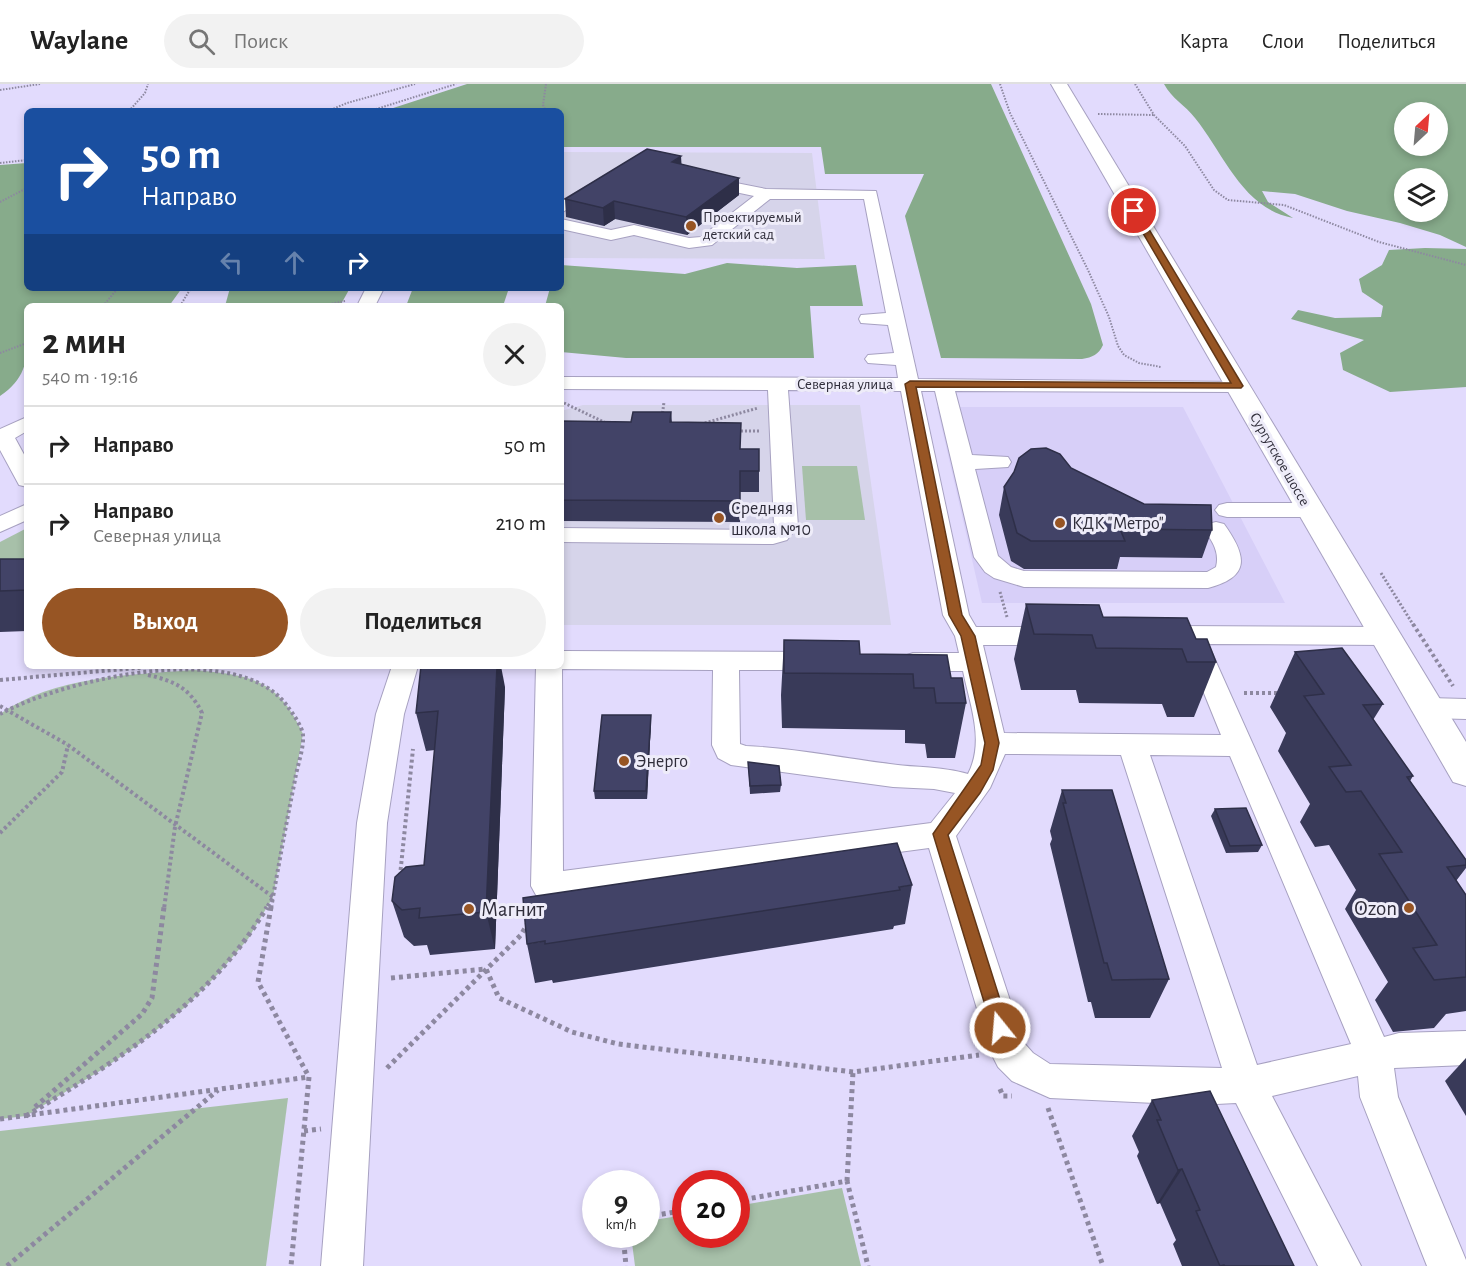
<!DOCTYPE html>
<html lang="ru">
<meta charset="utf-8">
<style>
body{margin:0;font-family:"Alegreya Sans",sans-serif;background:#f2f2f2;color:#222;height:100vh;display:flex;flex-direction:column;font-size:22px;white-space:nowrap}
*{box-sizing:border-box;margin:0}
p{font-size:20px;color:#767676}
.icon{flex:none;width:33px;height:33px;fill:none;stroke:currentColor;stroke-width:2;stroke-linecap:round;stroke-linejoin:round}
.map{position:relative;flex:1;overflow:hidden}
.side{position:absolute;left:24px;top:219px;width:540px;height:366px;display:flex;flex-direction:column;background:#fff;border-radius:9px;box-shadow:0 3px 9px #0003}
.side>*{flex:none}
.top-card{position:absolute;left:24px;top:24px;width:540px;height:183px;border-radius:9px;box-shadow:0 3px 9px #0003;background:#1a4fa0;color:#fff;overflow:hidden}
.needle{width:39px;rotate:26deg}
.fabs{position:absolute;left:1394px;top:18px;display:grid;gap:12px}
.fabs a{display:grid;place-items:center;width:54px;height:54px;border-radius:50%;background:#fff;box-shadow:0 3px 9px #0003;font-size:30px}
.speed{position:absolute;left:582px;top:1086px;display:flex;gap:12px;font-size:30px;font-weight:700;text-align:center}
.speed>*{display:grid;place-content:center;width:78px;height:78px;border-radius:50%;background:#fff;box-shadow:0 3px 9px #0003;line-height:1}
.speed small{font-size:15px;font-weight:400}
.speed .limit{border:9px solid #d22;background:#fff;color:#111}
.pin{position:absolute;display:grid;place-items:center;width:51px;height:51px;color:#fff;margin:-26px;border:3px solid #fff;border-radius:50%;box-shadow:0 2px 6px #0007}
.me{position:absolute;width:66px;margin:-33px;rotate:343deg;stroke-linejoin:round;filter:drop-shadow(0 0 4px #0008)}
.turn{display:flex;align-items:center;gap:21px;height:126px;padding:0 18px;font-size:27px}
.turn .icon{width:78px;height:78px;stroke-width:2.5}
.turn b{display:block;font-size:42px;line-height:51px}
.lanes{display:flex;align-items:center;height:57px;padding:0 18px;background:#0003;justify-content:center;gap:30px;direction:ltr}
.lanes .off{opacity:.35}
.round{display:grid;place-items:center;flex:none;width:63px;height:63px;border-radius:32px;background:#f2f2f2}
.headline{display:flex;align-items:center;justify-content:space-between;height:102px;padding:0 18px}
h1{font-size:36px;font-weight:700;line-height:45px}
.primary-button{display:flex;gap:12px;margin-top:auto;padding:12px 18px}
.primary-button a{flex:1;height:69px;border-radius:36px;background:#975524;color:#fff;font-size:24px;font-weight:700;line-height:69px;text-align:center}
.primary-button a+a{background:#f2f2f2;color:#222}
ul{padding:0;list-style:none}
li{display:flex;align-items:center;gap:18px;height:78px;padding:0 18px;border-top:2px solid #e0e0e0}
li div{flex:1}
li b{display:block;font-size:22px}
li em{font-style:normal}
header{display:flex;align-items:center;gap:36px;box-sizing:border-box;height:84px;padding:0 30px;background:#fff;border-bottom:2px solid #e0e0e0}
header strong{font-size:28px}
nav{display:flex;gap:33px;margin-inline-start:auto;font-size:21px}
.search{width:420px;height:54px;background:#f2f2f2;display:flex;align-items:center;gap:15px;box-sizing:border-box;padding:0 21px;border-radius:33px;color:#767676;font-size:22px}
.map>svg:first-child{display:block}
.built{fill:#d7cff8}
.education{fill:#d6d4ea}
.green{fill:#a7c0a9}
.forest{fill:#87ab8b;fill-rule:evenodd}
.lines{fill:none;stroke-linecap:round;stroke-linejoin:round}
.minor-casing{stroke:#a7a1c1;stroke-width:2}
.major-casing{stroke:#a7a1c1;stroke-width:2}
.path-far3{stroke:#8d88a0;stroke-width:2;stroke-dasharray:1.5 1.5;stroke-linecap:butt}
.path-far2{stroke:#8d88a0;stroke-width:3;stroke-dasharray:2 2;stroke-linecap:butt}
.path-far1{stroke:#8d88a0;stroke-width:4;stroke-dasharray:3 3;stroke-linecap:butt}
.path{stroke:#8d88a0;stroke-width:5;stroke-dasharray:4 4;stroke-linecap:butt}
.minor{fill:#fff;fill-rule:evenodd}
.major{fill:#fff;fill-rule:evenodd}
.wall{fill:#393a59}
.shaded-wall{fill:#2e2f48}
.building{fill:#424367;stroke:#2e2f48;stroke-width:1.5}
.route{fill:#975524;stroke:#623717;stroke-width:1.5}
.poi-dot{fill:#975524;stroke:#eeecf9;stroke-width:2}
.labels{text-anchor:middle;stroke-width:6;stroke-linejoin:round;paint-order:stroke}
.far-poi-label{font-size:15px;fill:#2f2d3a;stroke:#eeecf9;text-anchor:start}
.far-street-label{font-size:15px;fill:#2f2d3a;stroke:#eeecf9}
.poi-label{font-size:18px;fill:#2f2d3a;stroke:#eeecf9;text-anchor:start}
.near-poi-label{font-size:21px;fill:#2f2d3a;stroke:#eeecf9;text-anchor:end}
</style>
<header>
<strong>Waylane</strong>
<div class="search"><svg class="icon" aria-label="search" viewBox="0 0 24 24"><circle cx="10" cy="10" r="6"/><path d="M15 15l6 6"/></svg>Поиск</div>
<nav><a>Карта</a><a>Слои</a><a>Поделиться</a></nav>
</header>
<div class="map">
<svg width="1466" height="1182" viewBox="0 0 1466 1182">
<rect width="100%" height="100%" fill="#e2dbfd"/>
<polygon class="built" points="937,323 1183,323 1285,519 982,519"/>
<g class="education">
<polygon points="561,68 812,69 825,175 561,174"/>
<polygon points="583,321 860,321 891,541 561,541 561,327"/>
</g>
<g class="green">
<polygon points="802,382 857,382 865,436 806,436"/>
<polygon points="27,444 27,475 0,475 0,458"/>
<path d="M193 586C249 591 278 594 303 650L273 813 248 855 218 890 184 924 139 960 103 985 26 1032 0 1035V630C54 592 129 591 193 586Z"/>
<polygon points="288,1014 266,1182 0,1182 0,1047"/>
<polygon points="842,1104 861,1182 635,1182 631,1151 646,1150 647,1137 685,1131 686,1150 736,1150 737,1122"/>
</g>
<g class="forest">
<path d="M467 0H991L1091 220 1103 261C1098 271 1093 273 1082 275L941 274 905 132 924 90H825L821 63H561V27H384Z"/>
<path d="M1164 0H1466V163L1440 151 1400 139 1347 127 1295 110 1262 107 1268 118 1293 134C1243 125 1224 70 1195 34 1185 21 1172 15 1164 0ZM1404 28H1437V62H1404ZM1404 94H1437V128H1404Z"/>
<path d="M27 79V204H182L169 222H27C27 259 35 289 0 312V81Z"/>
<polygon points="1425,164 1466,165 1466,303 1390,308 1343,286 1340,269 1364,256 1291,235 1298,226 1335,234 1381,233 1383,222 1362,208 1359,195 1382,181 1389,166"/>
<polygon points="727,179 797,184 856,181 863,222 810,222 814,274 626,274 561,268 561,222 545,222 550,204 561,204 561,181 685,190"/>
<polygon points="230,204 350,204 340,222 225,222"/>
<polygon points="413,204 509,204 503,222 406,222"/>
</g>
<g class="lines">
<defs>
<g id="minor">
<path d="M709 90 714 92 716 95 766 105 876 107 918 295 1244 298 1247 302 1244 306 1237 308 955 307 972 371 1008 373 1011 378 1008 383 975 385 998 472 1011 483 1024 487 1207 488 1216 483C1220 468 1212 457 1204 445L1208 440 1216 438 1224 440C1247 472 1251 493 1208 504L1024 503 994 494 985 488 974 473 935 307H921L969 531 976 543H1054L1063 546 1067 552 1063 558 1054 561H983L1004 649 1221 651 1184 560 1167 557 1163 551 1167 545 1176 542 1385 543 1394 546 1398 552 1394 558 1385 561 1208 560 1384 953 1399 949 1466 947V981L1394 984 1398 1013 1466 1176V1182H1427L1360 1013 1358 992 1272 1012 1361 1182H1318L1236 1019 1197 1021 1050 1014 1012 997 998 983 989 965 929 764 547 815 536 811 531 802 536 582H561V567L818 568 827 571 831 577 827 583 818 586H739L740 660 746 662C794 664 842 674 890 680 917 684 942 682 968 690 985 657 970 621 963 587H913L904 584 900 578 904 572 913 569H959L955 552 943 531 901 307 788 306 798 442 787 456 773 460 561 458V444L771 446 774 441 768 306 561 305V293L898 294 896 281 868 279 865 275 868 271 894 269 888 241 861 239 859 235 861 231 886 229 864 115H770L712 161 689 164 634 151 611 156 561 145V135L611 146 634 141 689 154 701 153 754 112 702 101 699 98 704 92ZM562 585 713 586 712 661 718 674 731 681 893 703 934 705 955 709 931 739 563 787ZM1005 670 1121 671 1222 984 1050 980 1033 969 1024 959 956 752 990 704ZM1150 671 1230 672 1351 960 1257 981Z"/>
<polygon points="596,97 604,102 601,105 561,129 561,117"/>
<polygon points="366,204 384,204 375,222 357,222"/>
<polygon points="27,333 27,347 15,354 27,376 27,403 19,401 0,366 0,345"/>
<polygon points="1227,419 1310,419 1318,421 1322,426 1318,431 1310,433 1227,433 1219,431 1215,426 1219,421"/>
<polygon points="27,420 27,436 0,448 0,432"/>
<polygon points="392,582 418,582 404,630 387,739 363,1182 321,1182 357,739 376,630"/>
<polygon points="1429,614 1466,615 1466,635 1429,634 1419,631 1415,624 1419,617"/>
</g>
<polygon id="major" points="1051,0 1067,0 1466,658 1466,702 1453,698"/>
</defs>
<use href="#minor" class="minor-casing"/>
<use href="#major" class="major-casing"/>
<g class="path-far3">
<polyline points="546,0 543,21 546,27"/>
<polyline points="1000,0 1010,29 1088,186 1109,233 1118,262 1124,271 1139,279 1161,283"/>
<polyline points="1135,0 1154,31 1185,62 1214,106 1228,116 1284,121 1379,158 1466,181"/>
<polyline points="0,6 40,0"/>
<polyline points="129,27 145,9 148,0"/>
<polyline points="328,27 347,19 415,0"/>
<polyline points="370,27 456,0"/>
<polyline points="1098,30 1154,31"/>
<polyline points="0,79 27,76"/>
<polyline points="0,118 27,104"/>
<polyline points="103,222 118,204"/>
<polyline points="180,222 191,204"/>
<polyline points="320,222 345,217"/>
<polyline points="0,269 27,259"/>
</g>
<g class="path-far2">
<polyline points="564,319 606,339"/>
<polyline points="662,333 664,318"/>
<polyline points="701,340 758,324"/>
<polyline points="737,347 759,347"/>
<polyline points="1381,489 1414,542"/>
<polyline points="1000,508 1007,533"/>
</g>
<g class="path-far1">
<polyline points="1413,540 1453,602"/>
<path d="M148 591C174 597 190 604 202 629L175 743 164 825"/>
<polyline points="0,596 159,582"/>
<polyline points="1244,609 1281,609"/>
<polyline points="0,622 68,661 273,813 271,825"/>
<path d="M0 630C63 596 239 553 288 623 293 630 302 642 303 651 304 665 297 682 295 696 287 735 280 774 273 813L266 825"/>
<polyline points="0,749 62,688 68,661"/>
<polyline points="400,792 413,665"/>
</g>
<g class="path">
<polyline points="271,823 258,898 309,993 291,1182"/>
<polyline points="391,894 486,885 499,914 572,948 618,960 853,988 979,971"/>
<polyline points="387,984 521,851 528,839"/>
<polyline points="1000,1005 1003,1012 1012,1012"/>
<polyline points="35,1023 142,930 152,914 164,823"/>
<polyline points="1048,1024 1103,1182"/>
<path d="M26 1032C120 975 209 920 267 823"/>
<polyline points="0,1035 309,993"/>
<polyline points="304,1047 321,1045"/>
<polyline points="847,1097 853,988"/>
<polyline points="736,1117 847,1097 868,1182"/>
<polyline points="646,1133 686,1126"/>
<polyline points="623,1150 626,1182"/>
<polyline points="7,1182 218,1006"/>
</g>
<use href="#minor" class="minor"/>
<use href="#major" class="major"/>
</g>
<g class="wall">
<polygon points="682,80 739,111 687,151 615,135 604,142 566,133 565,115"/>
<polygon points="671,328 672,338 741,365 759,387 759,408 740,408 740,438 561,437 561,337 631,338"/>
<polygon points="1071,384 1144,420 1212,446 1202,474 1120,473 1117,485 1024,485 1011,477 999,431 1004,403"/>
<polygon points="0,475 27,475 27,547 0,548"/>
<polygon points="1026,520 1103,533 1196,555 1216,578 1194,633 1167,633 1162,620 1079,619 1076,606 1021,606 1014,575"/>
<polygon points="784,556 860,570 951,594 966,619 955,674 927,674 925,660 905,659 905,646 782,644 781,611"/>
<polygon points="1295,568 1383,620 1373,636 1413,692 1410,697 1466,776 1466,784 1456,797 1466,811 1466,927 1446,930 1434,944 1393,948 1375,916 1388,898 1345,825 1356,806 1329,761 1315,763 1300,738 1310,720 1278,667 1286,649 1270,623"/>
<polygon points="505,603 495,865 430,871 427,861 414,862 404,853 392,817 424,781 435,666 426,667 416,629"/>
<polygon points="651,638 647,715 595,715 594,707"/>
<polygon points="748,678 781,701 780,708 750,710"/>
<polygon points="1062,706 1169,895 1150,934 1095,934 1091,918 1088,918 1050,760 1052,755 1050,747"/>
<polygon points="1215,725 1262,761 1258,768 1226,769 1211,732"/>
<polygon points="912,801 905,840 894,842 893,845 553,899 552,896 535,899 527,860"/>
<polygon points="1466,974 1466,1032 1445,997"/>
<polygon points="1152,1016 1294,1182 1182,1182 1173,1160 1176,1156 1160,1119 1157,1120 1137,1072 1139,1068 1132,1052"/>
</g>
<g class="shaded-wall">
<polygon points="681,72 682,89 672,78"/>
<polygon points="739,94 739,111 687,151 686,133"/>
<polygon points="614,117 615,135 604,142 603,124"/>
<polygon points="497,582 501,582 505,603 495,865 486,828"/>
<polygon points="651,631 651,638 647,715 646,707"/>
<polygon points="1182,1085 1160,1119 1157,1120 1178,1086"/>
</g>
<g class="building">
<polygon points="647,65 681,72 672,78 739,94 686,133 614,117 603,124 565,115"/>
<polygon points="633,328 671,328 670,338 741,339 740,365 759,365 759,387 740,387 740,417 561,416 561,337 631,338"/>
<polygon points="1046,364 1060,370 1071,384 1144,420 1211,421 1212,446 1120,445 1125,457 1031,457 1017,449 1004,403 1014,388 1019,374 1031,365"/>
<polygon points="0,475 27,475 27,506 0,507"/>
<polygon points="1026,520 1099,521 1103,533 1187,534 1196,555 1207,555 1216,578 1187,578 1182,565 1096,564 1092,551 1034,550"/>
<polygon points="784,556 859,557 860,570 947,571 951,594 962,594 966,619 936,619 934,604 914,604 913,590 784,589"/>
<polygon points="1342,564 1383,620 1363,621 1413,692 1407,693 1466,776 1466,781 1447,783 1466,811 1466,893 1434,896 1413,864 1437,861 1379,770 1402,768 1361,707 1346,708 1329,683 1351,681 1304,612 1324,610 1295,568"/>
<polygon points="421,582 497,582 486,828 419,834 420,824 402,826 392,817 395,793 406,783 424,781 438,627 416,629"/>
<polygon points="602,631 651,631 646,707 594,707"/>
<polygon points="748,678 779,682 781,701 750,702"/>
<polygon points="1062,706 1112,706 1169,895 1112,896 1107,879 1104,879 1063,719 1066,719"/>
<polygon points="1246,724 1262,761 1230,762 1215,725"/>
<polygon points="897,759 912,801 899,803 900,806 545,860 545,857 527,860 523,814"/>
<polygon points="1210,1007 1294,1182 1225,1182 1224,1181 1220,1182 1196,1127 1200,1126 1182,1085 1178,1086 1157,1036 1161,1036 1152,1016"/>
</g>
<polygon class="route" points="1134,125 1138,127 1243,302 1241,304 916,303 962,531 975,552 999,659 993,686 980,709 948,751 1009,944 1007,950 1000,952 994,950 992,944 933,750 981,681 985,659 961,552 949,531 905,300 910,297 1231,299 1130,127"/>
<g class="poi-dot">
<circle cx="691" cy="142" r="6"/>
<circle cx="719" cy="434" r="6"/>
<circle cx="1060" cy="439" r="6"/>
<circle cx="624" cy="677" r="6"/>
<circle cx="1409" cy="824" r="6"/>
<circle cx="469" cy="825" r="6"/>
</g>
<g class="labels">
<g class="far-poi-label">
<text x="703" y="138">Проектируемый<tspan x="703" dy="17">детский сад</tspan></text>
</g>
<g class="far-street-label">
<text x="845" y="305">Северная улица</text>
<text transform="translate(1280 375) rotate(60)" y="5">Сургутское шоссе</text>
</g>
<g class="poi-label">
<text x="731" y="430">Средняя<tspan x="731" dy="21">школа №10</tspan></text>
<text x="1072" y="445">КДК "Метро"</text>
<text x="636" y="683">Энерго</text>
</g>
<g class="near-poi-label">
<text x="1397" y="831">Ozon</text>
<text x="481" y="832" text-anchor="start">Магнит</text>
</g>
</g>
</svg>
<div class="fabs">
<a><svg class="needle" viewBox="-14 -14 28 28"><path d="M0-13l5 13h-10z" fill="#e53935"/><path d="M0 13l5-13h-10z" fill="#767676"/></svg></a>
<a><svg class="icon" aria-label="layers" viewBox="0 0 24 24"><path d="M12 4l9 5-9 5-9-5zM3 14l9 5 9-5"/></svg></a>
</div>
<div class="speed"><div>9<small>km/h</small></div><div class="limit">20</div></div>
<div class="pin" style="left:1134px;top:127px;background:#d93025"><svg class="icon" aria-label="arrive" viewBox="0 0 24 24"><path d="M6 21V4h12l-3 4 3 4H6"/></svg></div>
<svg class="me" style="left:1000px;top:944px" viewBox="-20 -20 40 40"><circle r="17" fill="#975524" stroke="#fff" stroke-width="3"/><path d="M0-11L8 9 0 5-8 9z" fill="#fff"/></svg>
<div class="top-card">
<div class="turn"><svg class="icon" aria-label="right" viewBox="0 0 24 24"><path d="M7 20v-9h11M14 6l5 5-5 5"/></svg><div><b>50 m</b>Направо</div></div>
<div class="lanes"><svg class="icon off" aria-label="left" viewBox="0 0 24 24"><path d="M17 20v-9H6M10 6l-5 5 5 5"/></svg><svg class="icon off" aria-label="ahead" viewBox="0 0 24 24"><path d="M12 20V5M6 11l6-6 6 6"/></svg><svg class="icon" aria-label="right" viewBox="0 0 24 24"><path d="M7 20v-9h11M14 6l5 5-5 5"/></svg></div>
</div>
<section class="side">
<div class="headline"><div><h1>2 мин</h1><p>540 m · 19:16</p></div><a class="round"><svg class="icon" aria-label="close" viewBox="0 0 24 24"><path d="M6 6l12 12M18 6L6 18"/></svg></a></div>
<ul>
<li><svg class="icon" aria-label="right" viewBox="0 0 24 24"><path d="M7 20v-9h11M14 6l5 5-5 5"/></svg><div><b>Направо</b></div><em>50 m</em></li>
<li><svg class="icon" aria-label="right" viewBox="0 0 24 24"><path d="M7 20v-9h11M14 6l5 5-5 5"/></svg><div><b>Направо</b><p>Северная улица</p></div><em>210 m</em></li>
</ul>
<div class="primary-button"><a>Выход</a><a>Поделиться</a></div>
</section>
</div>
